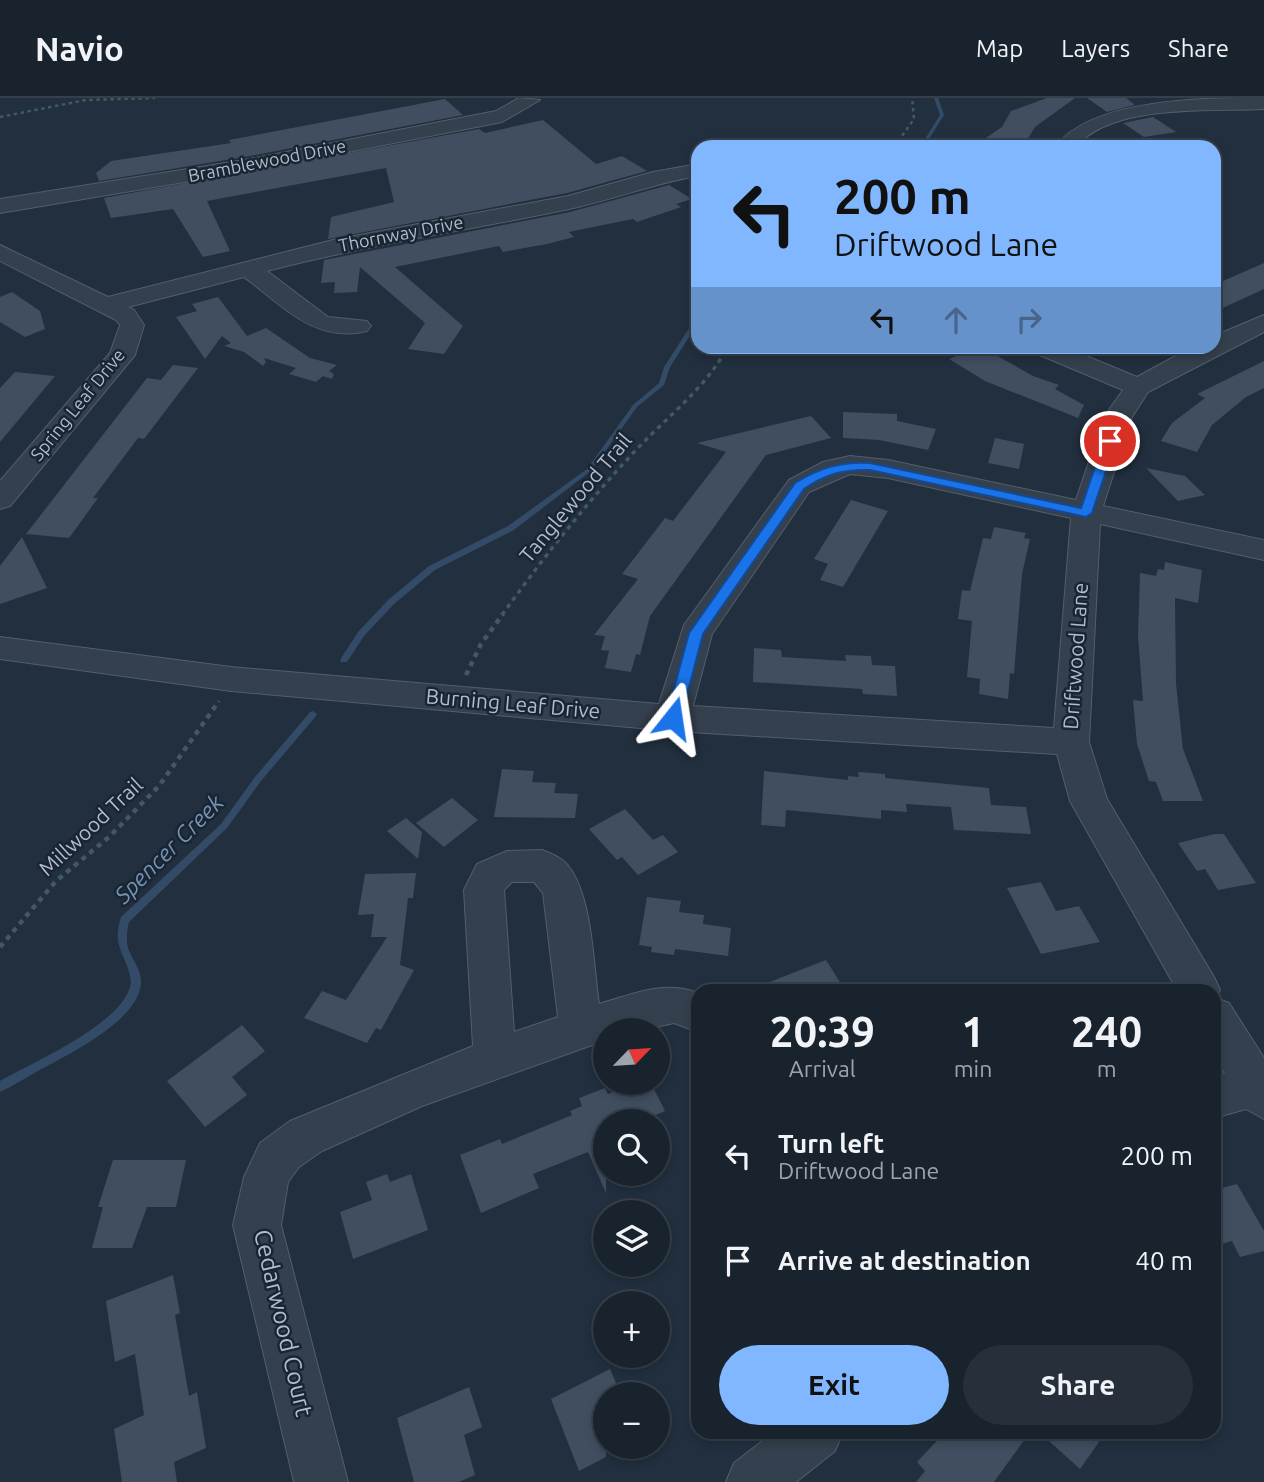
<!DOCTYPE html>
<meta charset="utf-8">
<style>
body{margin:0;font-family:Ubuntu,sans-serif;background:#262f3a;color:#f1f3f6;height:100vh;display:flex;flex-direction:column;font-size:26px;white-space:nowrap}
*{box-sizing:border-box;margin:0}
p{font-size:23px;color:#9fa4aa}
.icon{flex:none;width:38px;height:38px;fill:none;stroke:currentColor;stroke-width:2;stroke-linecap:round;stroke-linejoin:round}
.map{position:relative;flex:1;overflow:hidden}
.panel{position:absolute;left:691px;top:886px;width:530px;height:455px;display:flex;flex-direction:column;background:#19232e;border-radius:21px;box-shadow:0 4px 10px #0003,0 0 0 2px #37404a}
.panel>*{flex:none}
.banner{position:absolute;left:691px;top:42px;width:530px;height:214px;border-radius:21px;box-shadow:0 4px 10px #0003,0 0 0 2px #37404a;background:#80b7ff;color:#111;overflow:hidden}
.needle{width:46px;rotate:65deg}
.tools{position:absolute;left:593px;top:920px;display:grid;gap:14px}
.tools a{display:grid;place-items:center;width:77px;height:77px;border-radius:50%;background:#19232e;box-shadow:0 4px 10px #0003,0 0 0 2px #37404a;font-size:35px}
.pin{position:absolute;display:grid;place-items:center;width:60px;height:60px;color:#fff;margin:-30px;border:4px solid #fff;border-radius:50%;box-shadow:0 2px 7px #0007}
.me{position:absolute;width:77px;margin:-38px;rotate:15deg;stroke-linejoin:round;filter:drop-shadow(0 0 5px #0008)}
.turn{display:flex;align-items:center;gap:24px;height:147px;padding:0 28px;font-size:32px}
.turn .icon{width:91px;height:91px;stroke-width:2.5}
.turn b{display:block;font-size:49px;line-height:60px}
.lanes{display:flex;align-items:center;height:66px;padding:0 28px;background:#0003;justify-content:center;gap:35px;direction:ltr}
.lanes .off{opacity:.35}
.eta{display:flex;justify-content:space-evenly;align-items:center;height:119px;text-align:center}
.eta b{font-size:42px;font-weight:600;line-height:49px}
.cta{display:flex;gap:14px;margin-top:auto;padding:14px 28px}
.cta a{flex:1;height:80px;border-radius:42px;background:#80b7ff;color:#111;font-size:28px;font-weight:600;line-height:80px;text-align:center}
.cta a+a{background:#262f3a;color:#f1f3f6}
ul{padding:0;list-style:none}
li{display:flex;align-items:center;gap:21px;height:105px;padding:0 28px}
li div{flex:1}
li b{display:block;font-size:26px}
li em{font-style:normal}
header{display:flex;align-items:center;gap:42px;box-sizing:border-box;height:98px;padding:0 35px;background:#19232e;border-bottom:2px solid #37404a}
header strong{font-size:33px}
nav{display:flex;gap:38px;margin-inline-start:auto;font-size:24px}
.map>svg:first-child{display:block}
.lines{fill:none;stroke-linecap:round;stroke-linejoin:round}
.stream{fill:#334b67;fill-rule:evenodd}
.building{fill:#404e60}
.minor-casing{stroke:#535e6c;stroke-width:2}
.path-far2{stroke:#415a5c;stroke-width:2.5;stroke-dasharray:3.5 3.5;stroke-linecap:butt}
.path-far1{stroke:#415a5c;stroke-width:3.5;stroke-dasharray:4.5 4.5;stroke-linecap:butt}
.path{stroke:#415a5c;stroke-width:4.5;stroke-dasharray:5 5;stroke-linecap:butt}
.minor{fill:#35404e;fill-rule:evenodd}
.route{fill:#1a73e8;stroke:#114b97;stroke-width:2}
.labels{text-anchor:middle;stroke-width:5;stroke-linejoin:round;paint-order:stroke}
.far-street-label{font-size:18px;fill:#b1bbc9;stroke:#1a2533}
.street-label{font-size:21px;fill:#b1bbc9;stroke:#1a2533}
.water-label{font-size:23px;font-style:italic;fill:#7593b4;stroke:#1a2533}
.near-street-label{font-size:24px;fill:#b1bbc9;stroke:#1a2533}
</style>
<header>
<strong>Navio</strong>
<nav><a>Map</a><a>Layers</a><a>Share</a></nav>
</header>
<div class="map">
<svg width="1264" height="1384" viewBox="0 0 1264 1384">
<rect width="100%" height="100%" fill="#212f3e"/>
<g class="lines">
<g class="stream">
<polygon points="934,0 938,0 944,17 924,49 920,49 940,17"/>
<polygon points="698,219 698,225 670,269 664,287 637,309 591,373 514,432 435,472 394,506 364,538 347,564 341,564 340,562 358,534 388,502 429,468 508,428 587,371 633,307 659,285 664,269 695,221"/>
<path d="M313 613 317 616 316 618 261 683 227 730 129 824C127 833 126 841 128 850 132 862 142 872 141 885 139 923 67 957 38 973 25 980 13 988 0 994V983C33 964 129 923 131 883 127 856 111 850 121 819L221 726 255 679 310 614Z"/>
</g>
</g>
<g class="building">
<polygon points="1047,0 1075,0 1035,29 1023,49 980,44 1002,29 1011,13"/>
<polygon points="1087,0 1126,0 1135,7 1107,14"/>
<polygon points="445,1 463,17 250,58 99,83 96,75 111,63 231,45 229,42"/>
<polygon points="1153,19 1176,34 1144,39 1123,25"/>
<polygon points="543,22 596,66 622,58 647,73 567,95 328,141 331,119 394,104 386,70 207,103 230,153 203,159 173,111 111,120 104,100 479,31 485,35"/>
<polygon points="669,87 692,101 676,106 681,109 637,124 633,121 569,134 574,139 547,146 503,154 499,148 395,169 463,228 444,256 408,251 425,225 360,169 357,194 334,195 335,184 321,185 324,162 570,114"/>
<polygon points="1264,165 1264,191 1214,214 1214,187"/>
<polygon points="12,194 40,213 45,231 25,239 0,224 0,199"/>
<polygon points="218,199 247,238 266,230 310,260 337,267 329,273 334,276 332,281 323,278 316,284 289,276 296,270 264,260 266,264 263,268 244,254 224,248 231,245 222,238 205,261 176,219 197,213 192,206"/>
<polygon points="980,248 1033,278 1059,287 1055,291 1084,307 1078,320 985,283 949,261"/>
<polygon points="1264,263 1264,290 1246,299 1212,327 1197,354 1161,343 1172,325 1205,300 1197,296"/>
<polygon points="173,267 198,270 144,341 138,340 93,400 98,400 69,440 26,436 147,280 161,282"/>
<polygon points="15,274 55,278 0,344 0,290"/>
<polygon points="843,314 897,316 897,323 936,331 928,352 879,342 843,340"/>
<polygon points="811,318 831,340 766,357 650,518 640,557 636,556 631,574 605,570 609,553 601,552 605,538 594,537 638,481 622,476 665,420 673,423 726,354 697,345"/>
<polygon points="995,340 1024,346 1019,371 988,365"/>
<polygon points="1146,370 1185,378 1205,397 1178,403"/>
<polygon points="851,402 888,413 843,489 820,482 828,466 814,461"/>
<polygon points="994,429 1026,435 1024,440 1030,441 1022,476 1014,576 1010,575 1008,601 979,596 980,581 967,579 972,523 958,521 962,492 970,493 983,440 991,441"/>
<polygon points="22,439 47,490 0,506 0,468"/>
<polygon points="1165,464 1202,472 1198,505 1175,500 1176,586 1183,651 1203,703 1163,703 1156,684 1149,683 1137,646 1133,602 1143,603 1138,538 1140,475 1156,478 1158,471 1164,472"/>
<polygon points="754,550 781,552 782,559 846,563 845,557 871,558 872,567 895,568 897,598 863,596 862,591 753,584"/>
<polygon points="502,671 534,673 532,684 556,685 554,695 578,696 575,720 494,719"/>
<polygon points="764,673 848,682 848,678 859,679 858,674 885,676 885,680 989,690 991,707 1026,709 1031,736 954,732 951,709 906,706 907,714 881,712 881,721 786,712 785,729 761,727"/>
<polygon points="452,700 478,722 444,749 416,725"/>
<polygon points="625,711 653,742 663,737 678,754 638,777 622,759 617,762 589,731"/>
<polygon points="406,720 422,734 418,761 387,733"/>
<polygon points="1215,736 1224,736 1256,785 1218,792 1205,771 1197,773 1178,745"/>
<polygon points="416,775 413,800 408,800 400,867 414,872 381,932 376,930 367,945 304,920 322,893 346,902 387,839 371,839 374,816 358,817 365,776"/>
<polygon points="1041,784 1056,813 1079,808 1100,844 1041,856 1007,790"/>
<polygon points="647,799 681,803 679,814 704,817 703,826 731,830 728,858 675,851 674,857 651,854 652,849 639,847"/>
<polygon points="826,862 845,892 753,892 752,891"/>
<polygon points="242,927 265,953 232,979 247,997 205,1029 167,983"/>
<polygon points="635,985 651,985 665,1013 639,1024 606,1024 606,1095 588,1054 533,1076 539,1090 481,1115 460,1057 500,1041 502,1046 572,1017 570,1013 582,1008 579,1000 605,990 608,996"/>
<polygon points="113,1062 186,1062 176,1109 147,1109 132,1150 92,1150 103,1109 98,1109"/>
<polygon points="387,1076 390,1084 411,1076 428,1132 353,1161 340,1114 372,1102 366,1084"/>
<polygon points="1237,1086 1264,1133 1264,1153 1240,1159 1232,1143 1214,1148 1214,1092"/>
<polygon points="173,1177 180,1215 175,1217 189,1298 197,1294 206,1350 174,1364 177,1384 122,1384 114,1331 144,1317 135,1256 115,1264 106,1203"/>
<polygon points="610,1271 621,1297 606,1297 606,1359 579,1373 551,1301"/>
<polygon points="469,1289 482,1329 464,1337 475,1377 459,1384 414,1384 397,1320"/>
<polygon points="945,1334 1030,1334 994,1384 916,1384 925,1373 917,1364"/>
<polygon points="1039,1334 1088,1334 1099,1344 1080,1371"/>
</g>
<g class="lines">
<defs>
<g id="minor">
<polygon points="519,0 540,2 502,24 250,73 0,115 0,101 250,61 496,13"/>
<path d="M1264 0V11C1211 14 1112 5 1076 49H1055C1092 0 1204 0 1264 0Z"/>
<path d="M698 66V78C654 85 613 102 569 111 469 132 367 147 267 173L328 219 367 223 371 228 367 233C315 246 282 207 244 179L128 209 134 212 144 227 135 257 10 408 0 411V383L110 255 120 227 116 222 0 163V147L108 199 333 142 568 98 653 74Z"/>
<path d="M1264 217V234L1148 294 1132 319 1103 408 1264 442V462L1100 426 1089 644 1107 701 1214 879 1220 892 1216 900 1229 905 1264 960V1021L1246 1011 1214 1020V978L1225 975 1214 958V892H1177L1070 703 1057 656 673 633 231 593 0 561V539L231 569 659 606 684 527 789 382 823 364 850 358 888 362 1076 402 1104 319 1123 292 1030 253 1027 248H1062L1137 279 1194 248H1214V238ZM850 376 888 380 1071 420 1054 630 693 608 712 536 809 394Z"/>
<path d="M542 752C552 756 563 760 569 769 593 801 593 867 599 906 633 896 664 882 698 895V934L674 925 637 933H606V942L422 1008 322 1053 299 1069 288 1084 281 1127 348 1384H294L233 1127 244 1079 260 1045 290 1023 473 948 464 792 477 766 507 753ZM512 784H534L543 795 558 919 514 934 504 792Z"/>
<polygon points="774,1334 843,1334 835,1353 796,1384 726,1384 734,1365"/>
</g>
</defs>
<use href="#minor" class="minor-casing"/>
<g class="path-far2">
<polyline points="0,19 86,2 155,0"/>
<polyline points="894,49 914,21 912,0"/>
</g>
<path class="path-far1" d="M502 517C543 460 588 403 637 351 668 318 707 289 728 248"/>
<g class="path">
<polyline points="466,577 481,546 503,516"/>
<polyline points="0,849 56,783 109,739 159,688 219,603"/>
</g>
<use href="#minor" class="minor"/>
</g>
<path class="route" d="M1110 340 1116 343 1092 415 1086 419 870 372C844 371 826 376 804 391L703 536 681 620 679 624H668L666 620 689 535 795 385C819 370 842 363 870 365L1081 410 1104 343Z"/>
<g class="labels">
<g class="far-street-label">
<text transform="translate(267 63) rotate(-11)" y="6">Bramblewood Drive</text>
<text transform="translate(401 136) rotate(-11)" y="6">Thornway Drive</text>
<text transform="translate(78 307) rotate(-51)" y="6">Spring Leaf Drive</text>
</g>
<g class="street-label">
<text transform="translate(576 400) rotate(-50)" y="7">Tanglewood Trail</text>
<text transform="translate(1076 558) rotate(-86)" y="7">Driftwood Lane</text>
<text transform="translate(513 606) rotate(5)" y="7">Burning Leaf Drive</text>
<text transform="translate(91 729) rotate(-43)" y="7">Millwood Trail</text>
</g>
<g class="water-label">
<text transform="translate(169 751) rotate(-45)" y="8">Spencer Creek</text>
</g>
<g class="near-street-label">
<text transform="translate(283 1225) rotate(77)" y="8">Cedarwood Court</text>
</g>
</g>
</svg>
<div class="tools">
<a><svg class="needle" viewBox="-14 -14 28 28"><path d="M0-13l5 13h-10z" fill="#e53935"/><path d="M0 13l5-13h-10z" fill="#9fa4aa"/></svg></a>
<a><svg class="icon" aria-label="search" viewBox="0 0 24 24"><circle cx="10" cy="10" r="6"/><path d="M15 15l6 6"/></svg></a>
<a><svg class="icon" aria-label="layers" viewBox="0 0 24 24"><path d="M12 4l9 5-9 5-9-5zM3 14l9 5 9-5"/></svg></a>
<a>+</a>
<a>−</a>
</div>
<div class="pin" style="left:1110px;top:343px;background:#d93025"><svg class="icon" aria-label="arrive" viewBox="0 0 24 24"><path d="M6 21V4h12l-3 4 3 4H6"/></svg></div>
<svg class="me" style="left:673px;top:620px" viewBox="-20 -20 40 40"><path d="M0-17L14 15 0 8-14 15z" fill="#1a73e8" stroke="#fff" stroke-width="4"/></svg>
<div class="banner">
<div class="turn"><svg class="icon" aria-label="left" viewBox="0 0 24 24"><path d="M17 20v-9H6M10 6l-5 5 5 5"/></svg><div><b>200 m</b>Driftwood Lane</div></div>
<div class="lanes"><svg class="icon" aria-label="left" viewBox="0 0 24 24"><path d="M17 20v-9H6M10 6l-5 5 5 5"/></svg><svg class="icon off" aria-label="ahead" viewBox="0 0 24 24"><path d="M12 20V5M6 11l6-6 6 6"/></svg><svg class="icon off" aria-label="right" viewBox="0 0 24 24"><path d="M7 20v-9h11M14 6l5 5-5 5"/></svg></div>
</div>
<section class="panel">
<div class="eta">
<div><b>20:39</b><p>Arrival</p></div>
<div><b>1</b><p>min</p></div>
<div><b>240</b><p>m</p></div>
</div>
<ul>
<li><svg class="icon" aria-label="left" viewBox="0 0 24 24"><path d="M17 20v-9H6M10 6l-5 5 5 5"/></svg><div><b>Turn left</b><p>Driftwood Lane</p></div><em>200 m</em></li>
<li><svg class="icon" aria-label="arrive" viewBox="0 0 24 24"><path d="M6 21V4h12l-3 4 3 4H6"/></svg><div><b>Arrive at destination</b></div><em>40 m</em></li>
</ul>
<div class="cta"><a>Exit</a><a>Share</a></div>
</section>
</div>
